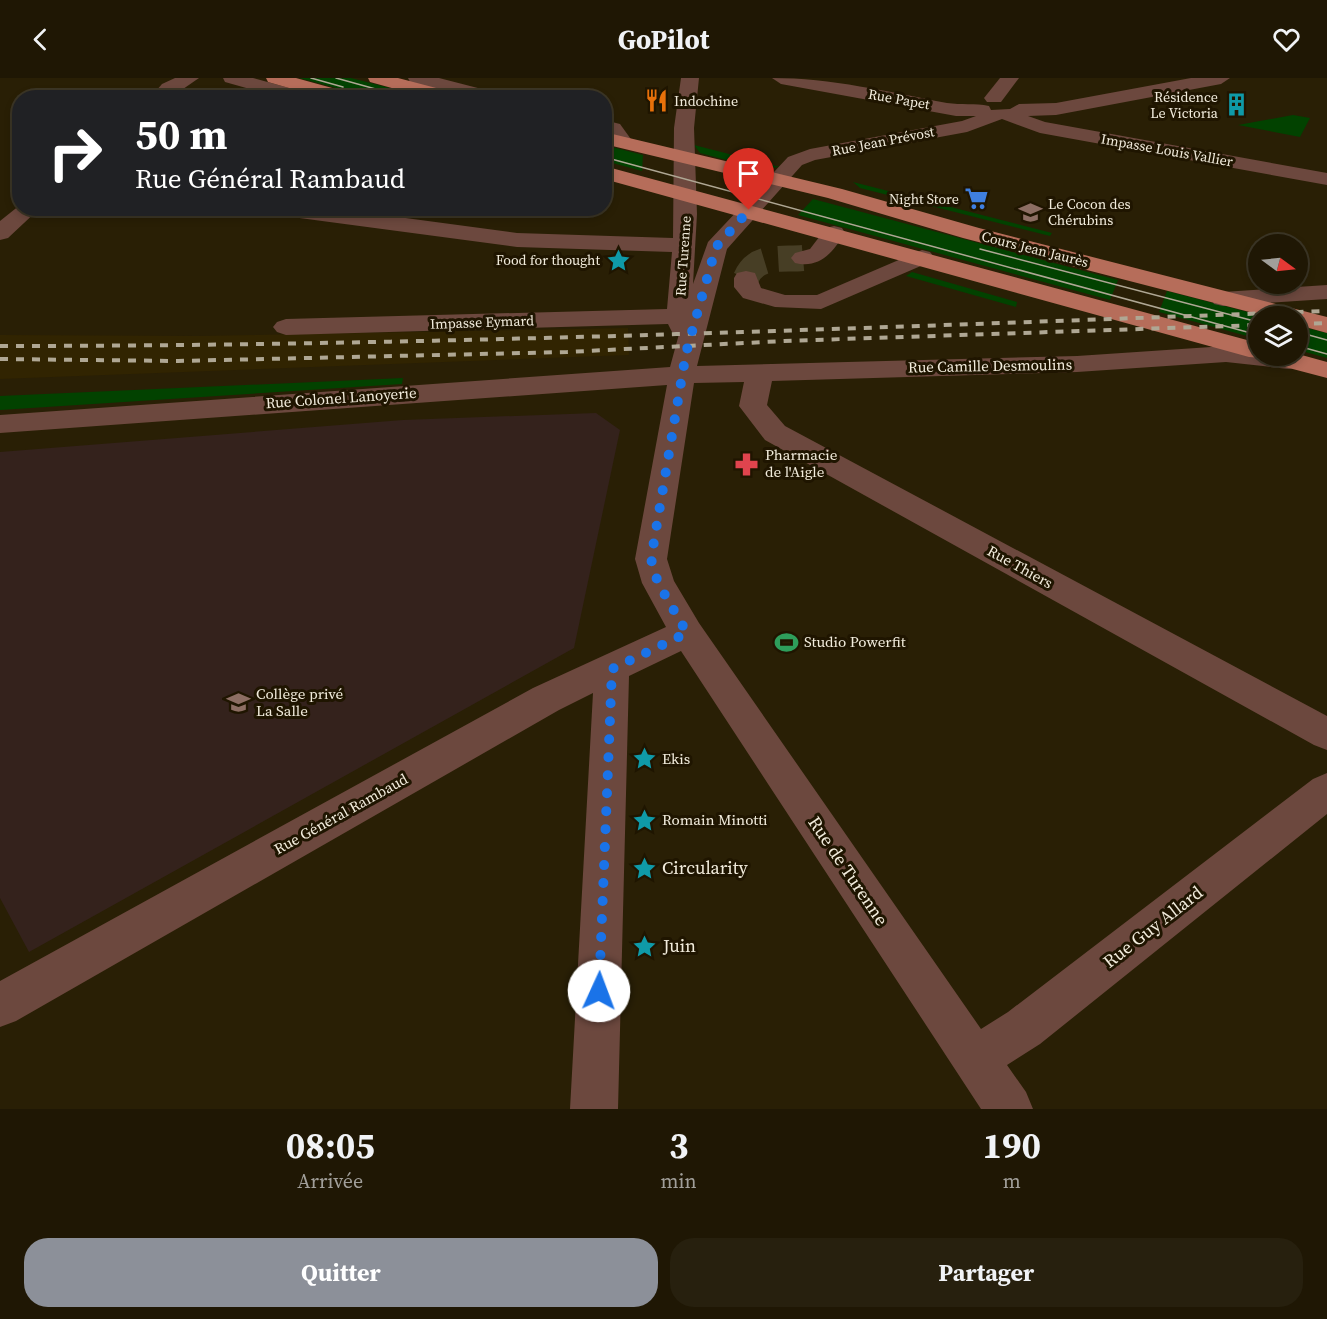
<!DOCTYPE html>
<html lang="fr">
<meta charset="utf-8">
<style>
body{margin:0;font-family:"Source Serif 4",serif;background:#27200e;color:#f1f3f6;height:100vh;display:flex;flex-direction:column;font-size:22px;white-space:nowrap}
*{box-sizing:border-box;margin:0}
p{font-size:20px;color:#a19f9a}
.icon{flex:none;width:33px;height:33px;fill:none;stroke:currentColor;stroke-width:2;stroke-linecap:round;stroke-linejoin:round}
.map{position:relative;height:1031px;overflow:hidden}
.sheet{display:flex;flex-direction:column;background:#1f1704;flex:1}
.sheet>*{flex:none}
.guide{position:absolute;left:12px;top:12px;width:600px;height:126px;border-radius:24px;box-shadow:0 3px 9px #0003,0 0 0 2px #3c3626;background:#202124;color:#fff;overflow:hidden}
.needle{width:39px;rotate:105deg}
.tools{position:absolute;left:1248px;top:156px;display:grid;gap:12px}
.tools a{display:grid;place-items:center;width:60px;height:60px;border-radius:50%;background:#1f1704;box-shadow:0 3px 9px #0003,0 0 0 2px #3c3626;font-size:30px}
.pin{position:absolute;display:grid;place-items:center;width:51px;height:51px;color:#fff;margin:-62px -26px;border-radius:50% 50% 50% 0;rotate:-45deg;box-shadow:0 0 6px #0007}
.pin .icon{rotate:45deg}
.me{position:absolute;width:66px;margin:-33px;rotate:2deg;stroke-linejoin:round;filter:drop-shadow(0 0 4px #0008)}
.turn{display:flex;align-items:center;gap:21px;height:126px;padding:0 24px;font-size:27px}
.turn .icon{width:78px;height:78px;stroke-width:2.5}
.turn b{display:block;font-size:42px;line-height:51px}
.eta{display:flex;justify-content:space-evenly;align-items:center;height:102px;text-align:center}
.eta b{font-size:36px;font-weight:700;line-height:42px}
.primary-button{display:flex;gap:12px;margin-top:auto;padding:12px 24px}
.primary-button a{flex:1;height:69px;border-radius:24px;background:#8c9099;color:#fff;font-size:24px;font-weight:700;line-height:69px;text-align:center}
.primary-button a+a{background:#27200e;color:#f1f3f6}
header{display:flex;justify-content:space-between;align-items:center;height:78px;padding:0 24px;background:#1f1704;font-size:27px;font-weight:700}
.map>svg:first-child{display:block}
.commercial{fill:#34221c}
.built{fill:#312401}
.green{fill:#024200}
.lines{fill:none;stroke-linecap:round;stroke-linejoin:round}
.minor-tunnel{stroke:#473e25;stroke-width:26;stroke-dasharray:26 14;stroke-linecap:butt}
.minor{fill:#6c483e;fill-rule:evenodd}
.major{fill:#b66d5a;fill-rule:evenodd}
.tram{stroke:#afa794;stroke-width:1.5}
.rail{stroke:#afa794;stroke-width:4;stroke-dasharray:8 8;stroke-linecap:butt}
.route{stroke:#1a73e8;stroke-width:10;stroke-dasharray:0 18}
.labels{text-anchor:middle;stroke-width:6;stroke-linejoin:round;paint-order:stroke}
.far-poi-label{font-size:14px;fill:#f2ecdc;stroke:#1f1500;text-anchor:end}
.far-street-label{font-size:14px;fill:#f2ecdc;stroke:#1f1500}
.street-label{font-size:15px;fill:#f2ecdc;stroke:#1f1500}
.poi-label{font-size:15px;fill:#f2ecdc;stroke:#1f1500;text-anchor:start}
.near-poi-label{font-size:18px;fill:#f2ecdc;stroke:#1f1500;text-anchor:start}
.near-street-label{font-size:18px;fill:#f2ecdc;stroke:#1f1500}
</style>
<header><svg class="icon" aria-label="back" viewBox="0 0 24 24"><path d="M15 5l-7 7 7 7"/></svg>GoPilot<svg class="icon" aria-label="heart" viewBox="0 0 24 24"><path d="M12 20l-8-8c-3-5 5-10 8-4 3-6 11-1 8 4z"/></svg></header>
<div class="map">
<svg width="1327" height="1031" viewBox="0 0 1327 1031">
<rect width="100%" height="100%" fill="#291f05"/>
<polygon class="commercial" points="596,335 620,352 574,570 29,874 0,820 0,374 403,342"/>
<polygon class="built" points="628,250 629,277 0,301 0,257 198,258"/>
<g class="green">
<polygon points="299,0 351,0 425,19 370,19"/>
<polygon points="1293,37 1310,40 1300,59 1238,47"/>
<polygon points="604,67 643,77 642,93 605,83"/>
<polygon points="694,67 780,89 760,91 700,75"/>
<polygon points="853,104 1052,155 1050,158 860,110"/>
<polygon points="813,121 1118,202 1110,222 798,137"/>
<polygon points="912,194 1017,224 1016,229 906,198"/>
<polygon points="1167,213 1263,238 1258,238 1258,261 1159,234"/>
<polygon points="1298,248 1327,255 1327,280 1298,272"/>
<polygon points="403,300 402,306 0,332 0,318"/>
</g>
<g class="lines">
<path class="minor-tunnel" d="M746 200C756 176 781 182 803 180"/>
<g class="minor">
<polygon points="175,0 199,0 170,20 150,20 162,6"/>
<polygon points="223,0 253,0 311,16 313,20 281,20 225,4"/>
<polygon points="408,0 439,0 501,16 503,20 470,20 410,4"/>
<path d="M681 0H699L694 50 697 136 693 206 708 164 788 79 810 71 962 43 976 38H956L781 6 772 0C831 0 889 14 947 25 961 27 975 25 989 28L991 32 1010 31 1019 26 1056 25 1191 0H1230L1221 6 1056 37 1028 38 1045 44 1327 95V107L1040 55 1002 41 967 54 815 82 802 87 727 171 697 288 1077 278 1226 268 1258 271V278L1298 277 1302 283 1298 289 1289 291 1226 284 1077 294 772 303 767 327 785 348 1327 638V672L1314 667 765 362 739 328 744 304 694 305 667 481 674 503 699 545 981 951 1008 934 1313 701 1327 695V736L1040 966 1007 987 1026 1014 1033 1031H981L681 573 629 598 618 1031H570L593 615 559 632 16 943 0 949V903L533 610 666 549 642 505 635 481 667 307 0 355V337L670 289 679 256 672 254 668 246 286 257 277 254 273 249 277 244 286 241 667 231 672 174 517 169 277 137 269 135 266 130H331L517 155 673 160 674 50Z"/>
<polygon points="1000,0 1019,0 1001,24 987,24 984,20"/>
<polygon points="604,42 620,46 633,64 630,68 616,68 604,54"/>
<polygon points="20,127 20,130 40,130 8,160 0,162 0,143"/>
<path d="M834 148 842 150 845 155C833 174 820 191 795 185L791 180 795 175 810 171 826 150Z"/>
<polygon points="922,172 930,174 934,179 930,184 821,231 775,229 743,220 734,209 734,200 737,195 746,193 755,195 761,210 785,217 817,217"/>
<polygon points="1327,207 1327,221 1223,228 1214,226 1211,221 1214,216 1223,214"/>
</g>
<g class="major">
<polygon points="266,0 296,0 354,16 356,20 324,20 268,4"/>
<polygon points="368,0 398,0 459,16 461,20 428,20 370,4"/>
<polygon points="604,54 842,111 979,150 1327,239 1327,255 1298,247 1298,238 1265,238 963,160 828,120 604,66"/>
<polygon points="604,88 1258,265 1258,278 1298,276 1327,284 1327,300 1266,284 1263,280 1249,279 604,101"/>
</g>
<g class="tram">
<polyline points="311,0 343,9"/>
<polyline points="336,0 408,20"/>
<polyline points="604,79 1258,257"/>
<polyline points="980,171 1258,244"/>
<polyline points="1298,254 1327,262"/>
<polyline points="1298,268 1327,276"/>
</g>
<g class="rail">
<polyline points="1298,246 1327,245"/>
<path d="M0 268C443 268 885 249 1327 233"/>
<polyline points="0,281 178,283 567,274 784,263 1258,247"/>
</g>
</g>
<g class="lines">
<polyline class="route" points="599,913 612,591 687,555 658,505 651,481 686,275 716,169 749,132"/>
</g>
<defs>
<symbol id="restaurant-bare" viewBox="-9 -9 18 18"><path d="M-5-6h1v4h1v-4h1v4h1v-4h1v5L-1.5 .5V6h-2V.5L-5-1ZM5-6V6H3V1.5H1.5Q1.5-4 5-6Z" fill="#e8710a" stroke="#1f1500" stroke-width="2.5" paint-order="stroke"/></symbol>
<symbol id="building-bare" viewBox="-9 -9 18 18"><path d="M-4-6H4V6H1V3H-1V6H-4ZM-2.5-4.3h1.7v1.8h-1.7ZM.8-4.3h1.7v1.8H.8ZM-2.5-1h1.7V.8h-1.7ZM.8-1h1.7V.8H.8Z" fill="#0f9aa8" stroke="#1f1500" stroke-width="2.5" paint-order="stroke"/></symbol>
<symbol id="supermarket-bare" viewBox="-9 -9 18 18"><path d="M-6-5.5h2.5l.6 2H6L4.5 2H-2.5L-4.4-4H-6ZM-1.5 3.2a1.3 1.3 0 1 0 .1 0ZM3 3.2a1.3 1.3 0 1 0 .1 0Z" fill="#3f7fe0" stroke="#1f1500" stroke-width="2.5" paint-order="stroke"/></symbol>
<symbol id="school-bare" viewBox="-9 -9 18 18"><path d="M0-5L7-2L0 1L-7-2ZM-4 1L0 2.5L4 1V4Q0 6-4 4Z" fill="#8d6e63" stroke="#1f1500" stroke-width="2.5" paint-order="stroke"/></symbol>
<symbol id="sight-bare" viewBox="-9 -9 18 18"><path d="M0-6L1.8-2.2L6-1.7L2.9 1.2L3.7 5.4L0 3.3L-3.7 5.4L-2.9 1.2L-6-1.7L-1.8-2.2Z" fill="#0f9aa8" stroke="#1f1500" stroke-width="2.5" paint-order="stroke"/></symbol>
<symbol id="pharmacy-bare" viewBox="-9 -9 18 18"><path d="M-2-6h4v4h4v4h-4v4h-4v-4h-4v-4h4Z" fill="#e0444e" stroke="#1f1500" stroke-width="2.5" paint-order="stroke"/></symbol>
<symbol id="stadium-bare" viewBox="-9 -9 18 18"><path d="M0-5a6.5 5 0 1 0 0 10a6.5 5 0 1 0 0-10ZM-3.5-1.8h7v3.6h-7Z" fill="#2e9e5b" stroke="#1f1500" stroke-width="2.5" paint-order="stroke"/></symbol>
</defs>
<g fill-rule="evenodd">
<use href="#restaurant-bare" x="640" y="6" width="33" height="33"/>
<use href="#building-bare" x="1220" y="10" width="33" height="33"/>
<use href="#supermarket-bare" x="960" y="104" width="33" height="33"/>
<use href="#school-bare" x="1014" y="118" width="33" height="33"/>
<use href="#sight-bare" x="602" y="166" width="33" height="33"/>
<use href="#pharmacy-bare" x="730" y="370" width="33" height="33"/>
<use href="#stadium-bare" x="770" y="548" width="33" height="33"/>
<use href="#school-bare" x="222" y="608" width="33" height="33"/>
<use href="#sight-bare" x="628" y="664" width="33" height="33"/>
<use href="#sight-bare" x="628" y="726" width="33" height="33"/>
<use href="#sight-bare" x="628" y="774" width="33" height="33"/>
<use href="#sight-bare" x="628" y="852" width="33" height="33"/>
</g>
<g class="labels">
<g class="far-poi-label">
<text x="1218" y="24">Résidence<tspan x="1218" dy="16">Le Victoria</tspan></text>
<text x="674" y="28" text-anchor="start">Indochine</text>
<text x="959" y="126">Night Store</text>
<text x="1048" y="131" text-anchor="start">Le Cocon des<tspan x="1048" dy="16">Chérubins</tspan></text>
<text x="600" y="187">Food for thought</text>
</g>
<g class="far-street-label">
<text transform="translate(899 21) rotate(10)" y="5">Rue Papet</text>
<text transform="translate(883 63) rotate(-11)" y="5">Rue Jean Prévost</text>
<text transform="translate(1167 72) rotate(10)" y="5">Impasse Louis Vallier</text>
<text transform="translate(1035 171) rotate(14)" y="5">Cours Jean Jaurès</text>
<text transform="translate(683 178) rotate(-86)" y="5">Rue Turenne</text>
<text transform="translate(482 244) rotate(-2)" y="5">Impasse Eymard</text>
</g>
<g class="street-label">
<text transform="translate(990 288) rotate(-1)" y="5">Rue Camille Desmoulins</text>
<text transform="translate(341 320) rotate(-4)" y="5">Rue Colonel Lanoyerie</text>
<text transform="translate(1020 489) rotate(29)" y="5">Rue Thiers</text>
<text transform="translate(341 736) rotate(-29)" y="5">Rue Général Rambaud</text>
</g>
<g class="poi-label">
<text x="765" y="382">Pharmacie<tspan x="765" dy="17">de l'Aigle</tspan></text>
<text x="804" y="569">Studio Powerfit</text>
<text x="256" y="621">Collège privé<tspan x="256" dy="17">La Salle</tspan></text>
<text x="662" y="686">Ekis</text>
<text x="662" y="747">Romain Minotti</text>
</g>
<g class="near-poi-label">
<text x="662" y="796">Circularity</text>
<text x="663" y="874">Juin</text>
</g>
<g class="near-street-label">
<text transform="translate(848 793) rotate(56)" y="6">Rue de Turenne</text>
<text transform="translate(1153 849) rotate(-38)" y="6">Rue Guy Allard</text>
</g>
</g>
</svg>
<div class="tools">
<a><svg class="needle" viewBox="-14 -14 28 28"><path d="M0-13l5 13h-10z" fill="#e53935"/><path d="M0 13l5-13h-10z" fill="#a19f9a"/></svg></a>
<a><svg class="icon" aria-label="layers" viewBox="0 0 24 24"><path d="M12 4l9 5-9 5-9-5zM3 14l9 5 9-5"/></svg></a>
</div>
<div class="pin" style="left:749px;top:132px;background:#d93025"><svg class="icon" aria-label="arrive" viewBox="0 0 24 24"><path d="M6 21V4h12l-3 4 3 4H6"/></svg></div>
<svg class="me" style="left:599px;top:913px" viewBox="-20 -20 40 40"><circle r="19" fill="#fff"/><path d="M0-13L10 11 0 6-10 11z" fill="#1a73e8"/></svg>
<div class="guide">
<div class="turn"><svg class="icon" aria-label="right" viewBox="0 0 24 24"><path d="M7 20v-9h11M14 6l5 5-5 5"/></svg><div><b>50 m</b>Rue Général Rambaud</div></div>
</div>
</div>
<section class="sheet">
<div class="eta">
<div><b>08:05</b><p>Arrivée</p></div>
<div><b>3</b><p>min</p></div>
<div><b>190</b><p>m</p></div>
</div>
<div class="primary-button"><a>Quitter</a><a>Partager</a></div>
</section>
